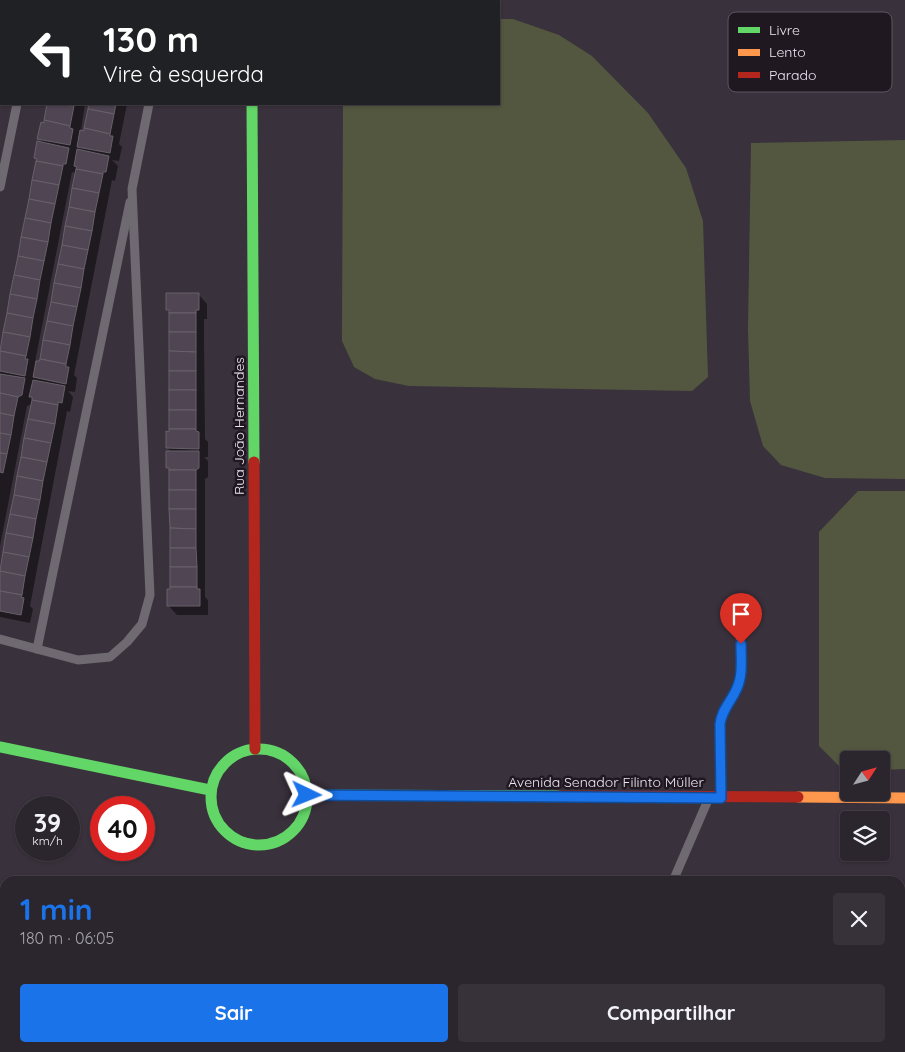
<!DOCTYPE html>
<html lang="pt">
<meta charset="utf-8">
<style>
body{margin:0;font-family:Quicksand,sans-serif;background:#373139;color:#f1f3f6;height:100vh;display:flex;flex-direction:column;font-size:19px;white-space:nowrap}
*{box-sizing:border-box;margin:0}
p{font-size:16px;color:#a6a5aa}
.icon{flex:none;width:28px;height:28px;fill:none;stroke:currentColor;stroke-width:2;stroke-linecap:round;stroke-linejoin:round}
.map{position:relative;flex:1;overflow:hidden}
.details{position:absolute;left:0px;top:876px;width:905px;height:176px;display:flex;flex-direction:column;background:#2b252d;border-radius:15px 15px 0 0;box-shadow:0 1px 4px #0004,0 0 0 1px #474249}
.details>*{flex:none}
.banner{position:absolute;left:0px;top:0px;width:500px;height:105px;box-shadow:0 1px 4px #0004,0 0 0 1px #474249;background:#202124;color:#fff;overflow:hidden}
.needle{width:32px;rotate:54deg}
.controls{position:absolute;left:840px;top:751px;display:grid;gap:10px}
.controls a{display:grid;place-items:center;width:50px;height:50px;border-radius:5px;background:#2b252d;box-shadow:0 1px 4px #0004,0 0 0 1px #474249;font-size:25px}
.speed{position:absolute;left:15px;top:796px;display:flex;gap:10px;font-size:25px;font-weight:700;text-align:center}
.speed>*{display:grid;place-content:center;width:65px;height:65px;border-radius:50%;background:#2b252d;box-shadow:0 1px 4px #0004,0 0 0 1px #474249;line-height:1}
.speed small{font-size:12px;font-weight:400}
.speed .limit{border:8px solid #d22;background:#fff;color:#111}
.pin{position:absolute;display:grid;place-items:center;width:42px;height:42px;color:#fff;margin:-51px -21px;border-radius:50% 50% 50% 0;rotate:-45deg;box-shadow:0 0 5px #0007}
.pin .icon{rotate:45deg}
.me{position:absolute;width:55px;margin:-28px;rotate:92deg;stroke-linejoin:round;filter:drop-shadow(0 0 4px #0008)}
.turn{display:flex;align-items:center;gap:18px;height:105px;padding:0 20px;font-size:22px}
.turn .icon{width:65px;height:65px;stroke-width:2.5}
.turn b{display:block;font-size:35px;line-height:42px}
.round{display:grid;place-items:center;flex:none;width:52px;height:52px;border-radius:5px;background:#373139}
.head{display:flex;align-items:center;justify-content:space-between;height:85px;padding:0 20px}
h1{font-size:30px;font-weight:700;line-height:38px;color:#1a73e8}
.primary-button{display:flex;gap:10px;margin-top:auto;padding:10px 20px}
.primary-button a{flex:1;height:58px;border-radius:5px;background:#1a73e8;color:#fff;font-size:20px;font-weight:700;line-height:58px;text-align:center}
.primary-button a+a{background:#373139;color:#f1f3f6}
.map>svg:first-child{display:block}
.green{fill:#53573f}
.shadow{fill:#0007;fill-rule:evenodd}
.building{fill:#4f4553;stroke:#68616a}
.lines{fill:none;stroke-linecap:round;stroke-linejoin:round}
.lane{stroke:#6f6971;stroke-width:9}
.fast{stroke:#63d668;stroke-width:11}
.slow{stroke:#ff974d;stroke-width:11}
.jam{stroke:#b3261e;stroke-width:11}
.route-casing{stroke:#114b97;stroke-width:12}
.route{stroke:#1a73e8;stroke-width:9}
.labels{text-anchor:middle;stroke-width:5;stroke-linejoin:round;paint-order:stroke}
.street-label{font-size:14px;fill:#f0e6f3;stroke:#1f1821}
.key{fill:#1f1821;stroke:#5e5660;stroke-width:1}
.key-label{font-size:14px;fill:#f0e6f3}
</style>
<div class="map">
<svg width="905" height="1052" viewBox="0 0 905 1052">
<rect width="100%" height="100%" fill="#39313c"/>
<g class="green">
<polygon points="499,19 513,19 559,35 592,56 648,113 686,168 703,221 708,377 692,391 409,386 375,379 354,367 342,341 343,104 499,104"/>
<polygon points="905,140 905,479 825,478 781,465 763,446 750,401 748,329 751,143"/>
<polygon points="858,491 905,491 905,769 881,770 881,760 849,760 849,771 844,771 819,746 819,532"/>
</g>
<g class="shadow">
<polygon points="0,0 11,1 1,1 0,54"/>
<polygon points="68,0 105,0 68,1"/>
<polygon points="110,0 147,0 110,1"/>
<path d="M48 104H85L81 130 85 132 90 104H127L119 144 122 147 119 161 112 160 118 166 115 181 112 180 74 375 77 378 75 392 68 391 73 397 70 412 67 411 30 606 33 609 30 623 0 617V572L32 404 27 406 0 546V349L38 160 35 157 44 144 39 138 45 124ZM72 172 77 173 40 363 35 362Z"/>
<polygon points="198,294 207,304 207,319 204,319 204,342 205,439 208,442 208,457 204,457 208,461 208,477 205,479 205,597 208,600 208,615 177,615 168,605 171,591 171,471 167,468 172,452 167,448 171,433 170,313 167,310"/>
</g>
<g class="building">
<polygon points="47,104 74,106 70,126 44,120"/>
<polygon points="89,104 116,104 114,114 88,109"/>
<polygon points="88,109 114,114 110,134 84,128"/>
<polygon points="44,120 70,126 70,128 73,129 70,145 37,139 41,122 44,123"/>
<polygon points="84,128 110,134 110,136 113,136 110,153 77,147 80,130 84,131"/>
<polygon points="37,141 69,148 66,164 63,164 63,166 36,161 37,159 34,158"/>
<polygon points="77,149 109,156 106,172 103,172 103,174 76,169 77,167 74,166"/>
<polygon points="36,161 63,166 59,185 32,180"/>
<polygon points="76,169 103,174 99,193 72,188"/>
<polygon points="32,180 59,185 55,204 29,199"/>
<polygon points="72,188 99,193 95,212 69,207"/>
<polygon points="29,199 55,204 51,223 25,218"/>
<polygon points="69,207 95,212 92,231 65,226"/>
<polygon points="25,218 51,223 48,242 21,237"/>
<polygon points="65,226 92,231 88,250 62,245"/>
<polygon points="21,237 48,242 44,261 18,256"/>
<polygon points="62,245 88,250 84,269 58,264"/>
<polygon points="18,256 44,261 40,280 14,275"/>
<polygon points="58,264 84,269 81,288 54,283"/>
<polygon points="14,275 40,280 37,299 10,294"/>
<polygon points="54,283 81,288 77,307 51,302"/>
<polygon points="166,293 199,293 199,310 196,310 196,313 169,313 169,310 166,310"/>
<polygon points="10,294 37,299 33,318 7,313"/>
<polygon points="51,302 77,307 73,326 47,321"/>
<polygon points="7,313 33,318 30,337 3,332"/>
<rect x="169" y="313" width="27" height="19"/>
<polygon points="47,321 73,326 70,345 43,340"/>
<polygon points="3,332 30,337 26,356 0,351"/>
<polygon points="169,332 196,332 196,352 169,351"/>
<polygon points="43,340 70,345 66,364 40,359"/>
<polygon points="0,351 26,356 25,359 28,359 25,376 0,371"/>
<polygon points="169,351 196,352 196,371 169,371"/>
<polygon points="40,359 66,364 66,367 69,367 66,384 33,377 36,361 39,361"/>
<rect x="169" y="371" width="27" height="19"/>
<polygon points="0,374 25,378 22,395 18,397 0,393"/>
<polygon points="33,380 65,386 62,403 58,402 58,405 32,400 32,397 29,397"/>
<rect x="169" y="390" width="27" height="20"/>
<polygon points="0,393 18,397 14,416 0,413"/>
<polygon points="32,400 58,405 55,424 28,419"/>
<rect x="169" y="410" width="27" height="19"/>
<polygon points="0,413 14,416 11,435 0,433"/>
<polygon points="28,419 55,424 51,443 24,438"/>
<polygon points="169,429 196,429 196,431 199,432 199,449 166,448 166,431 169,432"/>
<polygon points="0,433 11,435 7,454 0,453"/>
<polygon points="24,438 51,443 47,462 21,457"/>
<polygon points="166,451 199,451 199,468 196,470 169,470 169,468 166,468"/>
<polygon points="0,453 7,454 3,473 0,472"/>
<polygon points="21,457 47,462 43,481 17,476"/>
<rect x="169" y="470" width="27" height="20"/>
<polygon points="17,476 43,481 40,500 14,495"/>
<rect x="169" y="490" width="27" height="19"/>
<polygon points="14,495 40,500 36,519 10,514"/>
<polygon points="169,509 196,509 196,529 170,528"/>
<polygon points="10,514 36,519 33,538 6,533"/>
<polygon points="170,528 196,529 196,548 170,548"/>
<polygon points="6,533 33,538 29,557 3,552"/>
<polygon points="170,548 196,548 197,567 170,567"/>
<polygon points="3,552 29,557 25,576 0,571"/>
<rect x="170" y="567" width="27" height="20"/>
<polygon points="0,571 25,576 22,595 0,591"/>
<polygon points="170,587 197,587 197,589 200,589 200,606 167,606 167,589 170,589"/>
<polygon points="0,591 22,595 21,597 24,598 21,615 0,611"/>
</g>
<g class="lines">
<g class="lane">
<polyline points="38,1 38,0"/>
<polyline points="170,1 170,0"/>
<polyline points="0,187 17,104"/>
<polyline points="0,639 78,660 110,657 127,642 142,624 150,595 132,189 149,104"/>
<polyline points="37,649 130,202"/>
<polyline points="721,795 720,724 722,713 737,689 741,675 740,613"/>
<polyline points="673,881 708,800"/>
<polyline points="598,1052 600,1048"/>
</g>
<g class="fast">
<polyline points="252,104 254,462"/>
<polyline points="0,747 210,790"/>
<circle cx="259" cy="797" r="48"/>
<polyline points="307,795 559,796"/>
</g>
<g class="slow">
<polyline points="252,0 252,1"/>
<polyline points="798,797 905,798"/>
</g>
<g class="jam">
<polyline points="254,462 255,749"/>
<polyline points="559,796 798,797"/>
</g>
</g>
<g class="lines">
<defs>
<path id="route" d="M307 795 721 798 720 724C722 709 731 702 737 688 743 675 741 659 741 644"/>
</defs>
<use href="#route" class="route-casing"/>
<use href="#route" class="route"/>
</g>
<g class="labels">
<g class="street-label">
<text transform="translate(239 426) rotate(-90)" y="5">Rua João Hernandes</text>
<text x="606" y="787">Avenida Senador Filinto Müller</text>
</g>
</g>
<rect x="728" y="12" width="164" height="80" rx="8" class="key"/>
<rect x="738" y="27" width="22" height="6" fill="#63d668"/>
<rect x="738" y="49" width="22" height="7" fill="#ff974d"/>
<rect x="738" y="72" width="22" height="6" fill="#b3261e"/>
<g class="key-label">
<text x="769" y="35">Livre</text>
<text x="769" y="57">Lento</text>
<text x="769" y="80">Parado</text>
</g>
</svg>
<div class="controls">
<a><svg class="needle" viewBox="-14 -14 28 28"><path d="M0-13l5 13h-10z" fill="#e53935"/><path d="M0 13l5-13h-10z" fill="#a6a5aa"/></svg></a>
<a><svg class="icon" aria-label="layers" viewBox="0 0 24 24"><path d="M12 4l9 5-9 5-9-5zM3 14l9 5 9-5"/></svg></a>
</div>
<div class="speed"><div>39<small>km/h</small></div><div class="limit">40</div></div>
<div class="pin" style="left:741px;top:644px;background:#d93025"><svg class="icon" aria-label="arrive" viewBox="0 0 24 24"><path d="M6 21V4h12l-3 4 3 4H6"/></svg></div>
<svg class="me" style="left:307px;top:795px" viewBox="-20 -20 40 40"><path d="M0-17L14 15 0 8-14 15z" fill="#1a73e8" stroke="#fff" stroke-width="4"/></svg>
<div class="banner">
<div class="turn"><svg class="icon" aria-label="left" viewBox="0 0 24 24"><path d="M17 20v-9H6M10 6l-5 5 5 5"/></svg><div><b>130 m</b>Vire à esquerda</div></div>
</div>
<section class="details">
<div class="head"><div><h1>1 min</h1><p>180 m · 06:05</p></div><a class="round"><svg class="icon" aria-label="close" viewBox="0 0 24 24"><path d="M6 6l12 12M18 6L6 18"/></svg></a></div>
<div class="primary-button"><a>Sair</a><a>Compartilhar</a></div>
</section>
</div>
